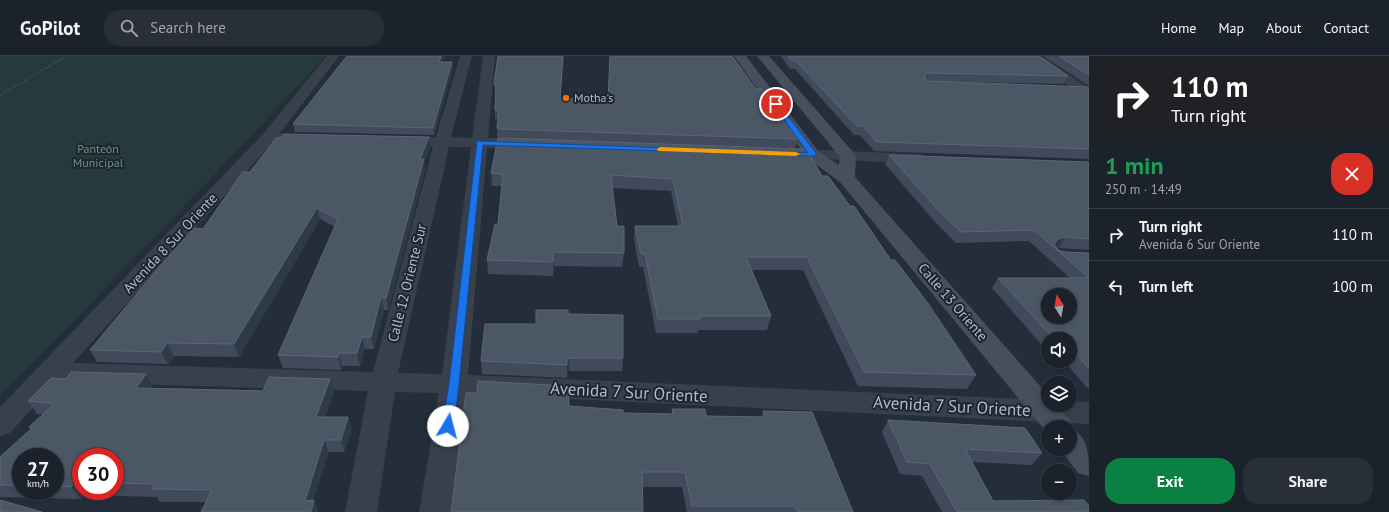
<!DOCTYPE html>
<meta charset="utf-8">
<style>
body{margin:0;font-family:"PT Sans",sans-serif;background:#282f38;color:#f1f3f6;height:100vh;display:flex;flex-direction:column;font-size:15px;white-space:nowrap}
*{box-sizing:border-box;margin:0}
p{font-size:13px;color:#a0a4a9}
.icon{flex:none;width:22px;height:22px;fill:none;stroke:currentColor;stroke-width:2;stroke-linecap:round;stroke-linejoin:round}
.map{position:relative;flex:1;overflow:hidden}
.drawer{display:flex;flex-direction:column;background:#1b222c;width:300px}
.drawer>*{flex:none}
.top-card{background:#202124;color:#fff;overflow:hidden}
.needle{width:26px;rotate:349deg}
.buttons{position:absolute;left:1041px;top:232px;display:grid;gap:8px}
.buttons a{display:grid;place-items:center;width:36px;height:36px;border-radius:50%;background:#1b222c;box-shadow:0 2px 6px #0003,0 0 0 1px #393f48;font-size:20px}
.speed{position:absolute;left:12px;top:392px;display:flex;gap:8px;font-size:20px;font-weight:700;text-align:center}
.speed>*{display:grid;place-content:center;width:52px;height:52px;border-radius:50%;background:#1b222c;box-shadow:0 2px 6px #0003,0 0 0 1px #393f48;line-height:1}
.speed small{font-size:10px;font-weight:400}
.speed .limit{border:6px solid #d22;background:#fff;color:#111}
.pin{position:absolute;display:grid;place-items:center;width:34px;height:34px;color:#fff;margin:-17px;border:2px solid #fff;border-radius:50%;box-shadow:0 1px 4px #0007}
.me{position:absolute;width:44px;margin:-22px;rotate:8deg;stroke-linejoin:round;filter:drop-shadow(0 0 3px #0008)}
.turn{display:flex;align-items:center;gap:14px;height:84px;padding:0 16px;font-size:18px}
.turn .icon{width:52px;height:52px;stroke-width:2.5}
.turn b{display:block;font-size:28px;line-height:34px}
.round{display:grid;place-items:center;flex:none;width:42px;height:42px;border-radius:16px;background:#282f38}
.summary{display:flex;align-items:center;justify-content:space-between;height:68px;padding:0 16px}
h1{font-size:24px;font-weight:700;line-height:30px;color:#1e9e55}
.primary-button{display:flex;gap:8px;margin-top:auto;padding:8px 16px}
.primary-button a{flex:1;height:46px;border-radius:16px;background:#0b8043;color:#fff;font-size:16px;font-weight:700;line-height:46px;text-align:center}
.primary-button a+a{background:#282f38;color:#f1f3f6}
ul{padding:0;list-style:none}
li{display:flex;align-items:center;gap:12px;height:52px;padding:0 16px;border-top:1px solid #393f48}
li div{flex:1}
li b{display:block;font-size:15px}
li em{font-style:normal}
header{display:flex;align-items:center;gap:24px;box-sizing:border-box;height:56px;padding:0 20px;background:#1b222c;border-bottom:1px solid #393f48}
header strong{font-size:19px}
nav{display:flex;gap:22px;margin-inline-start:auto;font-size:14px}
.search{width:280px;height:36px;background:#282f38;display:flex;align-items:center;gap:10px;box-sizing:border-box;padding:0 14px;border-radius:16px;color:#a0a4a9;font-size:15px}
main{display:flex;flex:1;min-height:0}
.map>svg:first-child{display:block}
.green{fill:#26393c}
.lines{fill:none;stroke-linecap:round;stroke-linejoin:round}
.path{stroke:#3f5254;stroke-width:1.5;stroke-dasharray:2 2;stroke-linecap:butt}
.street{fill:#38404b;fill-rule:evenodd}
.secondary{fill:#464f5e;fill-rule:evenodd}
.wall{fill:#404a5a;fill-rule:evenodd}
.shaded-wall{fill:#2f3a49}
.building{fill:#4c5766;stroke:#5c6675;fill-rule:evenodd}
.route{fill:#1a73e8;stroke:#114b97}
.slow{fill:#f59e0b}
.food-dot{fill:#e8710a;stroke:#1d2530;stroke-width:1.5}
.labels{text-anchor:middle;stroke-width:4;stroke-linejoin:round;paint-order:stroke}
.far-poi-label{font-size:12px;fill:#b4bbc7;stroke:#1d2530;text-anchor:start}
.far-park-label{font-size:12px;fill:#6c9676;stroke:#1d2530}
.street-label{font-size:14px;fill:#b4bbc7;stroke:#1d2530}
.near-street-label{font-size:17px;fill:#b4bbc7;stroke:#1d2530}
</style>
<header>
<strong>GoPilot</strong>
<div class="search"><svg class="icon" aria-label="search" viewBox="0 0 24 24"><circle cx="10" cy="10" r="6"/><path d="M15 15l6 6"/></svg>Search here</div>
<nav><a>Home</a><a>Map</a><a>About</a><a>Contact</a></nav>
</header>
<main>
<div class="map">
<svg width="1089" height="456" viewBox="0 0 1089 456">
<rect width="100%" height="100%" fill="#242e3b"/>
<polygon class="green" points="0,0 326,0 165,171 0,340"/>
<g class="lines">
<polyline class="path" points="0,39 66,0"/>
<g class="street">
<path d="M327 0H339L280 77 316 80 318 83 316 86 310 88 273 86 73 307 373 316 433 91 394 88 392 85 394 82 400 80 436 81 460 0H472L451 81 472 82 483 0H495L488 82 526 83 532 85 534 88 532 91 526 93 487 92 468 319 1048 344V349H1070V345L1089 346V368L466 338 451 456H419L439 337 395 336 377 456H345L368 335 56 326 10 377 0 380V351L263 78ZM449 91H471L442 318 398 317Z"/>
<polygon points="1027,0 1041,0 1089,32 1089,42 1084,41"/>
<polygon points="794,93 918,98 924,99 926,103 924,107 918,108 788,101 786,98 788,95"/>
</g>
<path class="secondary" d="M734 0H746L819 96 839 109 840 101 757 0H769L854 97 856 100 855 121 1048 339V349H1057L1069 363 1073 371 1072 373C1089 381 1089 401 1089 420L1078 417 1060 393H1070V371H1048V378L840 126 807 102Z"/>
</g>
<g class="wall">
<polygon points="498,0 564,0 560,42 776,60 798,83 795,92 500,82 497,81 497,72 498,63 495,63 495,54 496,36 495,36 494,28"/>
<polygon points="781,0 1039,0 1068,20 1064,28 926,25 927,25 1089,31 1089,103 874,95 860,79 854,79 795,13 790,13"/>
<polygon points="1043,0 1089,0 1089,30"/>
<polygon points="442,6 453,12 434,79 295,76 293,68"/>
<polygon points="430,91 424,107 425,114 388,254 384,254 374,293 365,293 360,310 342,310 341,314 283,312 278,299 335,171 320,163 239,301 174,300 168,308 97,306 90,294 203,173 250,116"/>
<polygon points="889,99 1089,106 1089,194 1059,192 1057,192 1058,194 1065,196 1089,197 1089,334 1064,305 1070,305 1070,283 1048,283 1048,295 1047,295 992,232 998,222 1070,222 1029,185 956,187 935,166 885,108"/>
<polygon points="491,117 822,120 850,150 976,319 967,333 858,330 803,214 752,214 771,260 767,274 698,274 698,277 656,277 643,211 639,211 634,183 635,170 678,170 671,135 612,132 617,170 624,197 622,211 554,210 553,220 488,218 487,204 498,168 502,130 492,130"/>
<polygon points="568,258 623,302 622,315 567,315 567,322 482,318 481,305 536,268"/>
<path d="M146 318 152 330 151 332 334 336 325 361H348L352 373 344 396H329L206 446H160L157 441 85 439 81 443 0 441V401L31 373 29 371 43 358H37L28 345 66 323ZM21 401H55V435H21ZM81 401H115V435H81Z"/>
<polygon points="569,350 623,357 672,358 672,353 706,360 762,361 763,355 853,456 687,456 682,431 642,431"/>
<polygon points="888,364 1042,397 1032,409 972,406 993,445 1089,456 942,456 922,420 900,418 882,376"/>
</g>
<g class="shaded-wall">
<polygon points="441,0 445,0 439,12 439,6"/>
<polygon points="563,0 564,0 560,50 560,42"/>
<polygon points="452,6 453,12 434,79 433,72"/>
<polygon points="429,81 430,91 424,107 425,114 388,254 386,242 420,103"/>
<polygon points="317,152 320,163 239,301 234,288"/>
<polygon points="1065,181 1059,192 1055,193 1053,190 1058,183"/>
<polygon points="554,196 554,210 553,220 553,206"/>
<polygon points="381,241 384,254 374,293 371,281"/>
<polygon points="362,281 365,293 360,310 357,297"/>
<polygon points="167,287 174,300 168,308 161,296"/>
<polygon points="339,297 342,310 341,314 338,301"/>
<polygon points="570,302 569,315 567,315 567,303"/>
<polygon points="146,318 152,330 143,344 136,332"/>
<polygon points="330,323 334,336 320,373 316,361"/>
<polygon points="348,361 352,373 344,396 341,384"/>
<polygon points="324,384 329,396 310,456 305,445"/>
<polygon points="76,426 81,433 81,435 82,435 85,439 81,443 71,431"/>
<polygon points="314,444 319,456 311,456"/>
</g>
<g class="building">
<polygon points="347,0 441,0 439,6 452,6 433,72 293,68"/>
<polygon points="498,0 563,0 560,42 608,44 610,0 732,0 756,33 762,33 776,60 783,60 798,83 500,73 497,72 499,54 495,54 496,28 494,28 497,6"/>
<polygon points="788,0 1039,0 1068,20 927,17 924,20 927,25 1089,31 1089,93 877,86 863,70 857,70 796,5 792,5"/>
<polygon points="1059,0 1089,0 1089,19"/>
<polygon points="284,78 429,81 420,103 424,103 386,242 381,241 371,281 362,281 357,297 339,297 338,301 278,299 338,163 317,152 234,288 167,287 161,296 90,294 154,217 194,172 203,173 243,116 250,116 276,82 281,82"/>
<polygon points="498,82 806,93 822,120 828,120 850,150 854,150 891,204 895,204 927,246 976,319 864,316 807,201 746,201 771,260 699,260 700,263 658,263 645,198 641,198 635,170 683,170 673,123 611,119 617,170 624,170 624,197 554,196 553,206 487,204 495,168 498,168 503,118 491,117"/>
<path d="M889 99 1089 106V183L1065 181 1058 183 1054 188 1058 194 1065 196 1089 197V313L1070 291V283H1054L998 222H1089L1034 174 961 176 940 156ZM1048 239H1070V261H1048Z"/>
<polygon points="536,254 568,254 568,258 623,259 623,302 570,302 567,303 567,309 481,305 485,268 536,268"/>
<polygon points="71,316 146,318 136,332 263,335 269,321 330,323 316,361 348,361 341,384 324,384 305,445 314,444 311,456 201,456 212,434 152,433 155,428 115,427 115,401 81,401 81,426 76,426 71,431 55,430 55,401 21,401 21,429 0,429 0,401 32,372 29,371 54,348 28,345 51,322 66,323"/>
<polygon points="478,325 568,330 569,350 623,354 623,357 673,358 672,353 705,353 706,360 765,361 763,355 812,356 853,456 798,456 795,450 692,450 685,416 642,416 643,456 451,456 466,337 477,337"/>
<polygon points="888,364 1025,372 1042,397 965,393 993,445 1084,444 1089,450 1089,456 957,456 930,408 907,406"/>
<polygon points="0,444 42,456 0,456"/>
</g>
<polygon class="route" points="774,47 778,47 816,97 816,100 483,89 459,328 454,370 452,374 448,375 444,374 442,370 449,328 477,85 808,97 773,48"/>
<polygon class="slow" points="660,91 796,96 800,98 796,100 658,95 657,93"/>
<circle class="food-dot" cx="566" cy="42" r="4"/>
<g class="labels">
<g class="far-poi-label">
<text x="574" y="46">Motha's</text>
</g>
<g class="far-park-label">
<text x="98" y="97">Panteón<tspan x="98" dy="14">Municipal</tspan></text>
</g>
<g class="street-label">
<text transform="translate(170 187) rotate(-47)" y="5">Avenida 8 Sur Oriente</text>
<text transform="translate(407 227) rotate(-76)" y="5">Calle 12 Oriente Sur</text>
<text transform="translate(953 246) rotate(49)" y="5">Calle 13 Oriente</text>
</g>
<g class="near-street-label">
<text transform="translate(629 336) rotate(3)" y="6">Avenida 7 Sur Oriente</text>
<text transform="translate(952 350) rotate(3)" y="6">Avenida 7 Sur Oriente</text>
</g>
</g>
</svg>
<div class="buttons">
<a><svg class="needle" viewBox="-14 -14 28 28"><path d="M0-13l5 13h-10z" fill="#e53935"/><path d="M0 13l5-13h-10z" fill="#a0a4a9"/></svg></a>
<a><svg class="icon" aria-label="sound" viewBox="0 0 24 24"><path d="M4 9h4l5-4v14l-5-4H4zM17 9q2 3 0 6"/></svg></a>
<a><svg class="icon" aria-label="layers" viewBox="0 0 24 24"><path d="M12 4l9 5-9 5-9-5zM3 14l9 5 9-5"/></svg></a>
<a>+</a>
<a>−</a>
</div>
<div class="speed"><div>27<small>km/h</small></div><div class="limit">30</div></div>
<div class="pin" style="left:776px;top:48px;background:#d93025"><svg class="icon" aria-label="arrive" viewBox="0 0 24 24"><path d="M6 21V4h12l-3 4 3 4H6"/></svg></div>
<svg class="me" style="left:448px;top:370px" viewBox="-20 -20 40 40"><circle r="19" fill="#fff"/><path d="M0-13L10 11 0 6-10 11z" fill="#1a73e8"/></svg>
</div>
<section class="drawer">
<div class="top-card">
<div class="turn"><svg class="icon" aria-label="right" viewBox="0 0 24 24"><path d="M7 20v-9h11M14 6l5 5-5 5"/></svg><div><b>110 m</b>Turn right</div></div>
</div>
<div class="summary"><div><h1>1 min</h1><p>250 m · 14:49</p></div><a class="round" style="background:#d93025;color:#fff"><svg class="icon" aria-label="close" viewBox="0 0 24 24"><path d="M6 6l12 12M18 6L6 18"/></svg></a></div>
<ul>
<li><svg class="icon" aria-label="right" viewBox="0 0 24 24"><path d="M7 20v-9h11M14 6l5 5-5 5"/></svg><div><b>Turn right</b><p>Avenida 6 Sur Oriente</p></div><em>110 m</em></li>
<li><svg class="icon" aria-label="left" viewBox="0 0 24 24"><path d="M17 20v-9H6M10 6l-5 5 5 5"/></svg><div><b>Turn left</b></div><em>100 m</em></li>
</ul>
<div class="primary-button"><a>Exit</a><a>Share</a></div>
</section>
</main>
